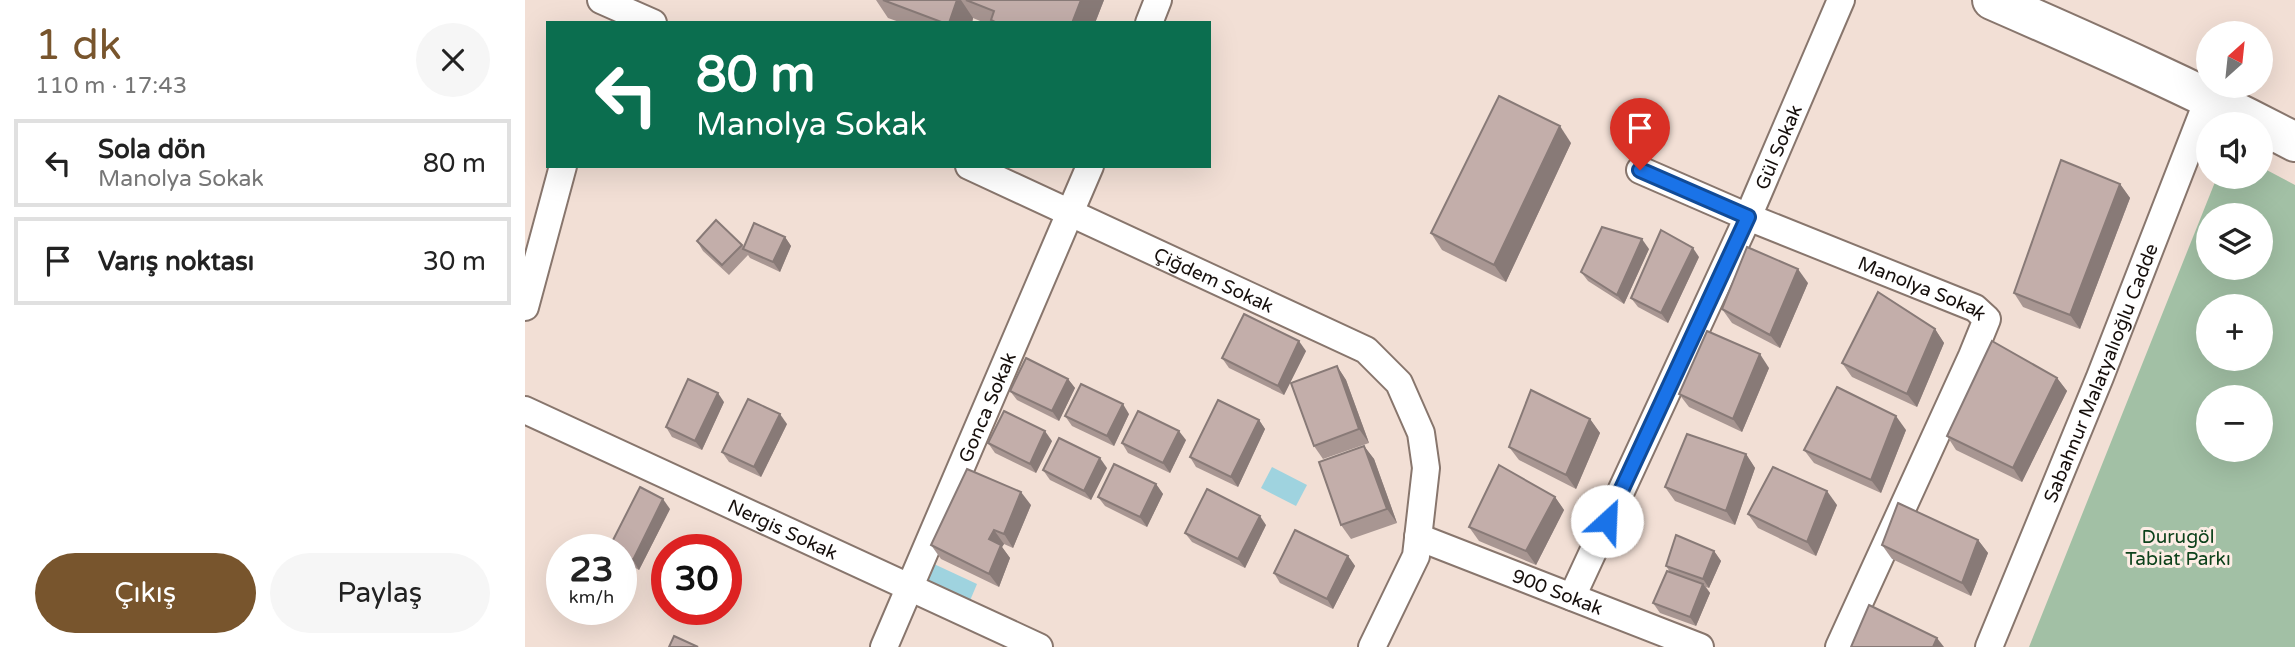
<!DOCTYPE html>
<html lang="tr">
<meta charset="utf-8">
<style>
body{margin:0;font-family:"Varela Round",sans-serif;background:#f6f6f6;color:#222;height:100vh;display:flex;flex-direction:column;font-size:26px;white-space:nowrap}
*{box-sizing:border-box;margin:0}
p{font-size:23px;color:#767676}
.icon{flex:none;width:38px;height:38px;fill:none;stroke:currentColor;stroke-width:2;stroke-linecap:round;stroke-linejoin:round}
.map{position:relative;flex:1;overflow:hidden}
.details{display:flex;flex-direction:column;background:#fff;width:525px}
.details>*{flex:none}
.banner{position:absolute;left:21px;top:21px;width:665px;height:147px;border-radius:0px;box-shadow:0 7px 28px #0002;background:#0b6e4f;color:#fff;overflow:hidden}
.needle{width:46px;rotate:27deg}
.fabs{position:absolute;left:1671px;top:21px;display:grid;gap:14px}
.fabs a{display:grid;place-items:center;width:77px;height:77px;border-radius:50%;background:#fff;box-shadow:0 7px 28px #0002;font-size:35px}
.speed{position:absolute;left:21px;top:534px;display:flex;gap:14px;font-size:35px;font-weight:700;text-align:center}
.speed>*{display:grid;place-content:center;width:91px;height:91px;border-radius:50%;background:#fff;box-shadow:0 7px 28px #0002;line-height:1}
.speed small{font-size:18px;font-weight:400}
.speed .limit{border:10px solid #d22;background:#fff;color:#111}
.pin{position:absolute;display:grid;place-items:center;width:60px;height:60px;color:#fff;margin:-72px -30px;border-radius:50% 50% 50% 0;rotate:-45deg;box-shadow:0 0 7px #0007}
.pin .icon{rotate:45deg}
.me{position:absolute;width:77px;margin:-38px;rotate:25deg;stroke-linejoin:round;filter:drop-shadow(0 0 5px #0008)}
.turn{display:flex;align-items:center;gap:24px;height:147px;padding:0 35px;font-size:32px}
.turn .icon{width:91px;height:91px;stroke-width:2.5}
.turn b{display:block;font-size:49px;line-height:60px}
.round{display:grid;place-items:center;flex:none;width:74px;height:74px;border-radius:37px;background:#f6f6f6}
.headline{display:flex;align-items:center;justify-content:space-between;height:119px;padding:0 35px}
h1{font-size:42px;font-weight:600;line-height:52px;color:#78552d}
.cta{display:flex;gap:14px;margin-top:auto;padding:14px 35px}
.cta a{flex:1;height:80px;border-radius:42px;background:#78552d;color:#fff;font-size:28px;font-weight:600;line-height:80px;text-align:center}
.cta a+a{background:#f6f6f6;color:#222}
ul{padding:0;list-style:none}
li{display:flex;align-items:center;gap:21px;height:88px;margin:0 14px 10px;padding:0 21px;border:4px solid #e0e0e0;border-radius:0px}
li div{flex:1}
li b{display:block;font-size:26px}
li em{font-style:normal}
main{display:flex;flex:1;min-height:0}
.map>svg:first-child{display:block}
.green{fill:#a2c0a5;fill-rule:evenodd}
.water{fill:#9fd3df}
.lines{fill:none;stroke-linecap:round;stroke-linejoin:round}
.minor-casing{stroke:#88766d;stroke-width:30}
.secondary-casing{stroke:#88766d;stroke-width:42}
.minor{stroke:#fff;stroke-width:26}
.secondary{stroke:#fff;stroke-width:38}
.wall{fill:#a89692}
.shaded-wall{fill:#887a77}
.building{fill:#c3aeaa;stroke:#887a77;stroke-width:2}
.route-casing{stroke:#114b97;stroke-width:18}
.route{stroke:#1a73e8;stroke-width:12}
.labels{text-anchor:middle;stroke-width:6;stroke-linejoin:round;paint-order:stroke}
.street-label{font-size:19px;fill:#160f0c;stroke:#fdede5}
.park-label{font-size:19px;fill:#0d421b;stroke:#fdede5}
</style>
<main>
<section class="details">
<div class="headline"><div><h1>1 dk</h1><p>110 m · 17:43</p></div><a class="round"><svg class="icon" aria-label="close" viewBox="0 0 24 24"><path d="M6 6l12 12M18 6L6 18"/></svg></a></div>
<ul>
<li><svg class="icon" aria-label="left" viewBox="0 0 24 24"><path d="M17 20v-9H6M10 6l-5 5 5 5"/></svg><div><b>Sola dön</b><p>Manolya Sokak</p></div><em>80 m</em></li>
<li><svg class="icon" aria-label="arrive" viewBox="0 0 24 24"><path d="M6 21V4h12l-3 4 3 4H6"/></svg><div><b>Varış noktası</b></div><em>30 m</em></li>
</ul>
<div class="cta"><a>Çıkış</a><a>Paylaş</a></div>
</section>
<div class="map">
<svg width="1770" height="647" viewBox="0 0 1770 647">
<rect width="100%" height="100%" fill="#f2dfd5"/>
<path class="green" d="M1736 167 1770 185V647H1504L1692 177H1736ZM1684 215H1736V268H1684ZM1684 306H1736V359H1684ZM1684 397H1736V450H1684Z"/>
<g class="water">
<polygon points="747,467 782,485 771,506 736,488"/>
<polygon points="409,564 452,584 444,603 401,581"/>
</g>
<g class="lines">
<defs>
<g id="minor">
<polyline points="76,0 128,23"/>
<polyline points="624,23 633,0"/>
<path id="s1" d="M444 166 841 350 874 383 896 433 901 468 891 556 847 647"/>
<path id="s2" d="M1115 170 1223 217 1450 308 1462 319 1447 356 1314 647"/>
<polyline points="0,307 38,166"/>
<path id="s3" d="M0 410 514 647"/>
<path id="s4" d="M893 537 1175 647"/>
<path id="s5" d="M1047 597 1223 217 1316 0"/>
<path id="s6" d="M359 647 565 166"/>
<path id="s7" d="M1464 647 1575 377 1684 97"/>
</g>
<path id="secondary" d="M1467 0C1570 45 1671 90 1770 142"/>
</defs>
<use href="#minor" class="minor-casing"/>
<use href="#secondary" class="secondary-casing"/>
<use href="#minor" class="minor"/>
<use href="#secondary" class="secondary"/>
</g>
<g class="wall">
<polygon points="351,0 579,0 570,23 460,23 448,18 447,23 377,23 363,18"/>
<polygon points="1046,143 981,282 917,250 906,233"/>
<polygon points="1595,184 1605,198 1555,329 1498,307 1489,293"/>
<polygon points="260,237 266,246 255,272 225,258 223,255 204,275 178,251 172,241 217,245 219,247"/>
<polygon points="1124,249 1099,304 1063,281 1056,272"/>
<polygon points="1174,257 1143,323 1113,307 1106,298"/>
<polygon points="1283,283 1255,348 1207,323 1197,309"/>
<polygon points="1410,329 1419,343 1392,407 1327,377 1317,363"/>
<polygon points="781,351 759,395 704,368 697,358"/>
<polygon points="812,366 821,380 844,443 798,459 789,446"/>
<polygon points="1244,368 1217,432 1164,407 1154,394"/>
<polygon points="1532,378 1542,391 1497,482 1431,450 1422,436"/>
<polygon points="543,379 550,388 534,421 492,400 485,391"/>
<polygon points="199,402 177,450 147,437 141,427"/>
<polygon points="604,414 589,446 547,426 540,416"/>
<polygon points="1065,419 1075,433 1051,489 994,460 984,447"/>
<polygon points="734,420 740,429 713,487 671,467 665,457"/>
<polygon points="262,424 236,477 204,462 197,452"/>
<polygon points="1381,430 1356,493 1289,463 1279,450"/>
<polygon points="661,440 645,473 603,453 597,443"/>
<polygon points="527,441 511,473 470,453 463,443"/>
<polygon points="839,446 849,459 872,523 826,539 816,525"/>
<polygon points="1221,454 1230,468 1210,525 1150,501 1140,487"/>
<polygon points="582,468 566,500 525,480 518,470"/>
<polygon points="631,484 638,494 622,527 580,506 573,497"/>
<polygon points="1030,497 1039,510 1011,565 954,541 944,527"/>
<polygon points="506,505 488,548 479,544 477,547 485,558 474,587 416,559 406,545"/>
<polygon points="1312,505 1291,556 1233,528 1223,514"/>
<polygon points="145,509 114,570 96,560 96,550 85,550 84,548"/>
<polygon points="741,525 720,568 667,542 660,533"/>
<polygon points="1453,540 1463,553 1446,596 1367,559 1357,545"/>
<polygon points="1189,551 1196,561 1184,588 1181,587 1185,593 1171,626 1135,613 1128,603 1145,572 1141,566"/>
<polygon points="823,556 830,566 808,609 755,583 749,573"/>
</g>
<g class="shaded-wall">
<polygon points="432,0 436,0 448,18 447,23 424,23"/>
<polygon points="556,0 579,0 570,23 547,23"/>
<polygon points="1035,126 1046,143 981,282 969,265"/>
<polygon points="1595,184 1605,198 1555,329 1545,315"/>
<polygon points="260,237 266,246 255,272 248,262"/>
<polygon points="1117,239 1124,249 1099,304 1092,295"/>
<polygon points="1168,248 1174,257 1143,323 1136,313"/>
<polygon points="1273,269 1283,283 1255,348 1245,335"/>
<polygon points="1410,329 1419,343 1392,407 1382,394"/>
<polygon points="774,341 781,351 759,395 753,386"/>
<polygon points="1235,354 1244,368 1217,432 1208,419"/>
<polygon points="812,366 821,380 844,443 834,429"/>
<polygon points="1532,378 1542,391 1497,482 1488,468"/>
<polygon points="543,379 550,388 534,421 527,411"/>
<polygon points="193,393 199,402 177,450 170,441"/>
<polygon points="598,404 604,414 589,446 582,436"/>
<polygon points="255,414 262,424 236,477 229,467"/>
<polygon points="1371,416 1381,430 1356,493 1346,480"/>
<polygon points="1065,419 1075,433 1051,489 1041,475"/>
<polygon points="734,420 740,429 713,487 706,477"/>
<polygon points="520,431 527,441 511,473 505,464"/>
<polygon points="654,431 661,440 645,473 638,463"/>
<polygon points="839,446 849,459 872,523 862,509"/>
<polygon points="1221,454 1230,468 1210,525 1201,511"/>
<polygon points="575,458 582,468 566,500 559,491"/>
<polygon points="631,484 638,494 622,527 615,517"/>
<polygon points="1302,491 1312,505 1291,556 1282,542"/>
<polygon points="496,492 506,505 488,548 479,534"/>
<polygon points="1030,497 1039,510 1011,565 1001,551"/>
<polygon points="138,499 145,509 114,570 108,560"/>
<polygon points="735,516 741,525 720,568 713,559"/>
<polygon points="469,530 479,544 477,547 485,558 474,587 464,574 464,539"/>
<polygon points="1453,540 1463,553 1446,596 1437,583"/>
<polygon points="1189,551 1196,561 1184,588 1178,579"/>
<polygon points="823,556 830,566 808,609 802,599"/>
<polygon points="1178,584 1185,593 1171,626 1165,617"/>
<polygon points="1412,638 1419,647 1408,647"/>
</g>
<g class="building">
<polygon points="358,0 432,0 424,23 419,23"/>
<polygon points="441,0 556,0 547,23 472,23 466,20 469,11"/>
<polygon points="974,96 1035,126 969,265 906,233"/>
<polygon points="1536,160 1595,184 1545,315 1489,293"/>
<polygon points="191,220 217,245 197,265 172,241"/>
<polygon points="229,223 260,237 248,262 218,249"/>
<polygon points="1077,227 1117,239 1092,295 1056,272"/>
<polygon points="1136,230 1168,248 1136,313 1106,298"/>
<polygon points="1222,247 1273,269 1245,335 1197,309"/>
<polygon points="1353,292 1410,329 1382,394 1317,363"/>
<polygon points="719,314 774,341 753,386 697,358"/>
<polygon points="1182,331 1235,354 1208,419 1154,394"/>
<polygon points="1467,341 1532,378 1488,468 1422,436"/>
<polygon points="501,358 543,379 527,411 485,391"/>
<polygon points="812,366 834,429 789,446 766,383"/>
<polygon points="163,379 193,393 170,441 141,427"/>
<polygon points="556,384 598,404 582,436 540,416"/>
<polygon points="1312,387 1371,416 1346,480 1279,450"/>
<polygon points="1006,390 1065,419 1041,475 984,447"/>
<polygon points="223,399 255,414 229,467 197,452"/>
<polygon points="693,400 734,420 706,477 665,457"/>
<polygon points="479,411 520,431 505,464 463,443"/>
<polygon points="613,411 654,431 638,463 597,443"/>
<polygon points="1162,434 1221,454 1201,511 1140,487"/>
<polygon points="534,438 575,458 559,491 518,470"/>
<polygon points="839,446 862,509 816,525 794,462"/>
<polygon points="589,464 631,484 615,517 573,497"/>
<polygon points="974,465 1030,497 1001,551 944,527"/>
<polygon points="1248,467 1302,491 1282,542 1223,514"/>
<polygon points="442,469 496,492 479,534 469,530 464,539 476,545 464,574 406,545"/>
<polygon points="115,487 138,499 108,560 96,554 96,550 87,550 84,548"/>
<polygon points="682,489 735,516 713,559 660,533"/>
<polygon points="1373,503 1453,540 1437,583 1357,545"/>
<polygon points="770,530 823,556 802,599 749,573"/>
<polygon points="1151,535 1189,551 1178,579 1141,566"/>
<polygon points="1142,571 1178,584 1165,617 1128,603"/>
<polygon points="1344,605 1412,638 1408,647 1326,647"/>
<polygon points="149,636 173,647 144,647"/>
</g>
<g class="lines">
<defs>
<polyline id="route" points="1082,521 1223,217 1115,170"/>
</defs>
<use href="#route" class="route-casing"/>
<use href="#route" class="route"/>
</g>
<g class="labels">
<g class="street-label">
<text dy="7" stroke="none"><textPath href="#s5" startOffset="495">Gül Sokak</textPath></text>
<text dy="7" stroke="none"><textPath href="#s1" startOffset="270">Çiğdem Sokak</textPath></text>
<text dy="7" stroke="none"><textPath href="#s2" startOffset="306">Manolya Sokak</textPath></text>
<text dy="7" stroke="none"><textPath href="#s7" startOffset="296">Sabahnur Malatyalıoğlu Cadde</textPath></text>
<text dy="7" stroke="none"><textPath href="#s6" startOffset="261">Gonca Sokak</textPath></text>
<text dy="7" stroke="none"><textPath href="#s3" startOffset="284">Nergis Sokak</textPath></text>
<text dy="7" stroke="none"><textPath href="#s4" startOffset="150">900 Sokak</textPath></text>
</g>
<g class="park-label">
<text x="1653" y="543">Durugöl<tspan x="1653" dy="22">Tabiat Parkı</tspan></text>
</g>
</g>
</svg>
<div class="fabs">
<a><svg class="needle" viewBox="-14 -14 28 28"><path d="M0-13l5 13h-10z" fill="#e53935"/><path d="M0 13l5-13h-10z" fill="#767676"/></svg></a>
<a><svg class="icon" aria-label="sound" viewBox="0 0 24 24"><path d="M4 9h4l5-4v14l-5-4H4zM17 9q2 3 0 6"/></svg></a>
<a><svg class="icon" aria-label="layers" viewBox="0 0 24 24"><path d="M12 4l9 5-9 5-9-5zM3 14l9 5 9-5"/></svg></a>
<a>+</a>
<a>−</a>
</div>
<div class="speed"><div>23<small>km/h</small></div><div class="limit">30</div></div>
<div class="pin" style="left:1115px;top:170px;background:#d93025"><svg class="icon" aria-label="arrive" viewBox="0 0 24 24"><path d="M6 21V4h12l-3 4 3 4H6"/></svg></div>
<svg class="me" style="left:1082px;top:521px" viewBox="-20 -20 40 40"><circle r="19" fill="#fff"/><path d="M0-13L10 11 0 6-10 11z" fill="#1a73e8"/></svg>
<div class="banner">
<div class="turn"><svg class="icon" aria-label="left" viewBox="0 0 24 24"><path d="M17 20v-9H6M10 6l-5 5 5 5"/></svg><div><b>80 m</b>Manolya Sokak</div></div>
</div>
</div>
</main>
